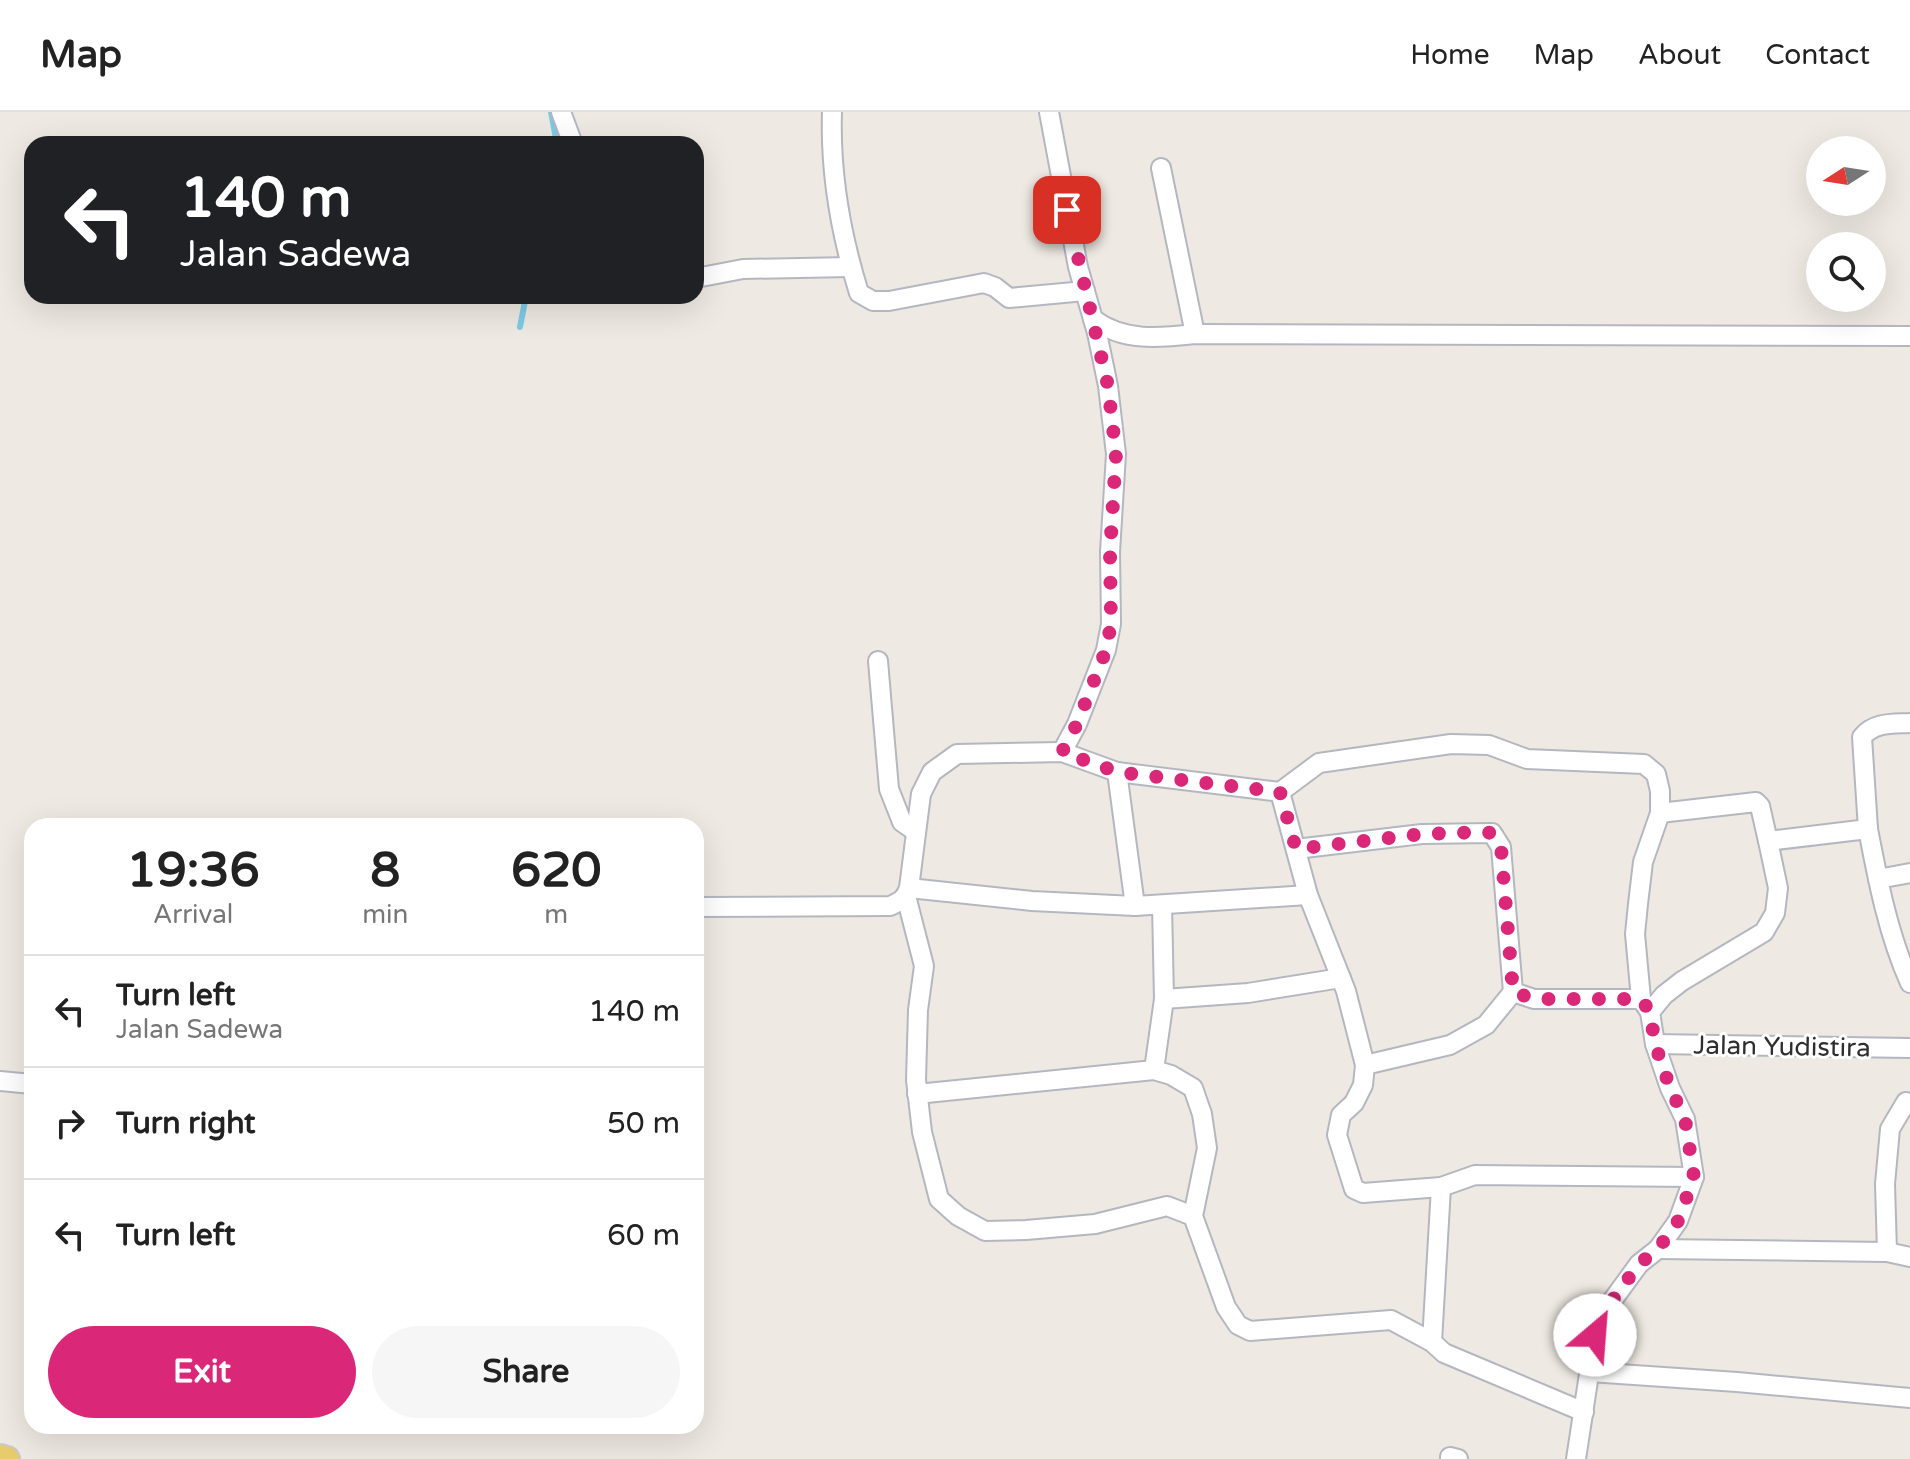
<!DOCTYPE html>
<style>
body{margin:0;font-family:"Varela Round",sans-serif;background:#f6f6f6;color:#222;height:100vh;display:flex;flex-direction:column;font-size:30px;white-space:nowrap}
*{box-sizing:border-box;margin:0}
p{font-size:26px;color:#767676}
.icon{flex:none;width:44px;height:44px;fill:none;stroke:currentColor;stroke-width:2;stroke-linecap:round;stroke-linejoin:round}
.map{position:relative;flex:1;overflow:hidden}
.drawer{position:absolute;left:24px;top:706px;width:680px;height:616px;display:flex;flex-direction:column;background:#fff;border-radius:24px;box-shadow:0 8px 32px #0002}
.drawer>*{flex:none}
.guide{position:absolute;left:24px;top:24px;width:680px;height:168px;border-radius:24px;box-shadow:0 8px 32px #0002;background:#202124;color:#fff;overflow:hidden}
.needle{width:52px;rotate:258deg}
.controls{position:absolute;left:1806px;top:24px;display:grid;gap:16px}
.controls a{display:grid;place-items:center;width:80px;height:80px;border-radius:50%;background:#fff;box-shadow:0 8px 32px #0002;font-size:40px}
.pin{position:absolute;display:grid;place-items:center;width:68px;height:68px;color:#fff;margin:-34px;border-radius:16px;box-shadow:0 4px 12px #0006}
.me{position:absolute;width:88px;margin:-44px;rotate:27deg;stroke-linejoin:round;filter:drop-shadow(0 0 6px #0008)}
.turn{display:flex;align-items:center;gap:28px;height:168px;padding:0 24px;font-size:36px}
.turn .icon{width:104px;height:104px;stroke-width:2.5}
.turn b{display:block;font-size:56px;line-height:68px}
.eta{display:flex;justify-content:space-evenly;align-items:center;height:136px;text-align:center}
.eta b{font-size:48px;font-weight:800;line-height:56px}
.cta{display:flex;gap:16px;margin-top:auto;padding:16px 24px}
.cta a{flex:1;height:92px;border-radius:48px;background:#db2777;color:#fff;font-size:32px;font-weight:800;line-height:92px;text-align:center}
.cta a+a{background:#f6f6f6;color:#222}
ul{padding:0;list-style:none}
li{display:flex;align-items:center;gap:24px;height:112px;padding:0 24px;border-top:2px solid #e0e0e0}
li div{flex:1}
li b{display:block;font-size:30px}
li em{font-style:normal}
header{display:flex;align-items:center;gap:48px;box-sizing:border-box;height:112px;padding:0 40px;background:#fff;border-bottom:2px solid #e0e0e0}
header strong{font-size:38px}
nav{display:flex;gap:44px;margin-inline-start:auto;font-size:28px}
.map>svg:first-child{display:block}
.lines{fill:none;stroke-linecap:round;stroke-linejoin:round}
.stream{stroke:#7dcbe7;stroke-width:6}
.minor-casing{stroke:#b5b7c0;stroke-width:22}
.major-casing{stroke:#c9c9c9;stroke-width:28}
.minor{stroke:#fff;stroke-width:18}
.major{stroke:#e8cb6d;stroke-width:24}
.route{stroke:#db2777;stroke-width:14;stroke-dasharray:0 25.2}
.labels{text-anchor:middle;stroke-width:6;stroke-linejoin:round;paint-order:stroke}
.street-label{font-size:26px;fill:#2e2e2e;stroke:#fff}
</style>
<header>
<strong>Map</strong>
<nav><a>Home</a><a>Map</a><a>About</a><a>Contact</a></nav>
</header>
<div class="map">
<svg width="1910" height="1347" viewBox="0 0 1910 1347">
<rect width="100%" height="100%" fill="#eee9e2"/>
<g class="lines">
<g class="stream">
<polyline points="551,0 557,32"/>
<polyline points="520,215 526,184"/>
</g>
<defs>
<g id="minor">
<polyline points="561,0 573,32"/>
<path d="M832 0C830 60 841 123 859 181L873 189H889L984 171 995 175 1009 186 1085 179"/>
<polyline points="1049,0 1078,155 1097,221 1108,274 1116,342 1110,440 1111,512 1106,538 1077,612 1062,640"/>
<polyline points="1161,56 1195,222"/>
<polyline points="696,166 743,157 851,155"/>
<path d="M1093 207C1123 230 1160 226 1195 222L1910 224"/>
<polyline points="878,549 889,677 902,710 915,719"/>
<polyline points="1117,660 1280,680 1319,651 1451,632 1489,633 1527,647 1644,652 1656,662 1660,679 1660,701 1643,750 1638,792 1635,822 1641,887 1650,900 1655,932 1670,976 1685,1007 1694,1065 1678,1109 1658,1137 1639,1152 1612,1189 1595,1223 1576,1347"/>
<polyline points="1280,680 1308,783 1346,879 1365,953 1363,973 1354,991 1341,1003 1337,1023 1354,1077 1363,1081 1441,1075 1475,1063 1694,1065"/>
<path d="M1660 701 1756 690 1760 694 1768 729 1868 717C1878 769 1888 822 1910 871"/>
<path d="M1868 717 1862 625C1874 610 1892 612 1910 611"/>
<polyline points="1296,737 1422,722 1492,721 1501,735 1513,880"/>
<polyline points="1878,767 1910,761"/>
<polyline points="909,776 1032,789 1135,794 1308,783"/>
<polyline points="906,784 924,854 918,898 916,968 922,1020 939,1087 958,1104 985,1119 1026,1118 1095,1112 1167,1094 1193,1104"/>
<path d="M696 795 890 794C901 789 905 787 909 776L921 682 932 660 957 642 1062 640 1117 660 1135 794"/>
<polyline points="1164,887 1248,881 1341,866"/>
<polyline points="1650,900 1664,883 1682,869 1764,820 1775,801 1778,776 1768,729"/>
<polyline points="1655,932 1910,936"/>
<polyline points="1365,953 1450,933 1486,913 1513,880 1534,887 1641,887"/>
<polyline points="1154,958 1164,887 1162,793"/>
<polyline points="0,969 32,972"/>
<polyline points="917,982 1154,958 1171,963 1193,976 1202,1002 1207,1036 1193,1104 1226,1195 1238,1213 1250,1219 1391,1208 1432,1230 1444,1241 1584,1300"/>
<polyline points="1658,1137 1887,1140 1910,1145"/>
<polyline points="1887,1140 1885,1072 1890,1017 1906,990"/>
<polyline points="1432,1230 1441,1075"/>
<polyline points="1590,1260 1737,1270 1910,1286"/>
<polyline points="1450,1345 1458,1347"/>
</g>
<polyline id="major" points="0,1345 7,1347"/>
</defs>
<use href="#minor" class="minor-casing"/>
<use href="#major" class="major-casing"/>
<use href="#minor" class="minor"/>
<use href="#major" class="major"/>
</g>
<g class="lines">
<polyline class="route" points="1067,98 1108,274 1116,342 1110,440 1111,512 1106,538 1077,612 1062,640 1117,660 1280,680 1296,737 1422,722 1484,720 1492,721 1501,735 1513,880 1534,887 1641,887 1650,900 1655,932 1670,976 1685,1007 1694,1065 1678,1109 1658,1137 1639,1152 1612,1189 1595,1223"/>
</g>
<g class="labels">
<g class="street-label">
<text transform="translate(1782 934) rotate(1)" y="9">Jalan Yudistira</text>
</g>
</g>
</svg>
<div class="controls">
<a><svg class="needle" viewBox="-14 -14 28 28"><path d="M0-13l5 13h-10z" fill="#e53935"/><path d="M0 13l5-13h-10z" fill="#767676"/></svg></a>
<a><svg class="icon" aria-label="search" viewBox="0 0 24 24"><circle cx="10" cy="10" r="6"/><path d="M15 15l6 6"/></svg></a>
</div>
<div class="pin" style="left:1067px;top:98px;background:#d93025"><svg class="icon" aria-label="arrive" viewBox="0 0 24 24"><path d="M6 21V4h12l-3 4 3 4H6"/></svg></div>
<svg class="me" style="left:1595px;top:1223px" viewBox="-20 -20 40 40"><circle r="19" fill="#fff"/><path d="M0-13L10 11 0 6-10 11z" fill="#db2777"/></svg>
<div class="guide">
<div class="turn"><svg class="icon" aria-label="left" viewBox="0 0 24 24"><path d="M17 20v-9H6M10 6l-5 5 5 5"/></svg><div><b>140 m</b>Jalan Sadewa</div></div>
</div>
<section class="drawer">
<div class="eta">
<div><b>19:36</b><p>Arrival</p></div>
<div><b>8</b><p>min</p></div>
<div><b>620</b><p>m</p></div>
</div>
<ul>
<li><svg class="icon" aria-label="left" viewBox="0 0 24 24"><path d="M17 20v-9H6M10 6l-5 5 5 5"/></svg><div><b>Turn left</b><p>Jalan Sadewa</p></div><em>140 m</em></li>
<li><svg class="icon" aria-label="right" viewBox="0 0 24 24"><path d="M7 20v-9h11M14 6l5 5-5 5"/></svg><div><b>Turn right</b></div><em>50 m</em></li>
<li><svg class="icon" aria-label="left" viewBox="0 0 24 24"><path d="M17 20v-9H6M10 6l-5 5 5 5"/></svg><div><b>Turn left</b></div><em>60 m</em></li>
</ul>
<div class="cta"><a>Exit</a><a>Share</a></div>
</section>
</div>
